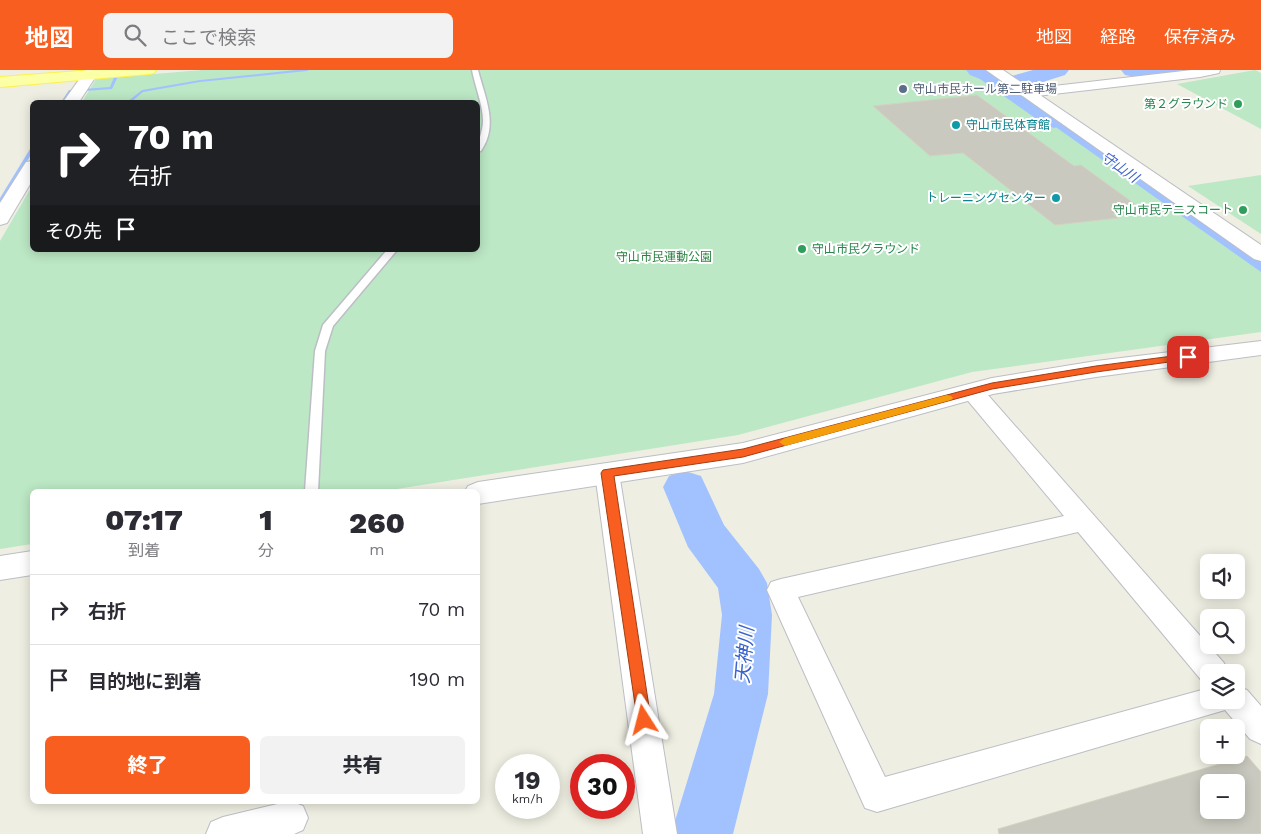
<!DOCTYPE html>
<html lang="ja">
<meta charset="utf-8">
<style>
body{margin:0;font-family:"Work Sans","Noto Sans JP",sans-serif;background:#f2f2f3;color:#2b2b33;height:100vh;display:flex;flex-direction:column;font-size:19px;white-space:nowrap}
*{box-sizing:border-box;margin:0}
p{font-size:16px;color:#7c7c81}
.icon{flex:none;width:28px;height:28px;fill:none;stroke:currentColor;stroke-width:2;stroke-linecap:round;stroke-linejoin:round}
.map{position:relative;flex:1;overflow:hidden}
.side{position:absolute;left:30px;top:419px;width:450px;height:315px;display:flex;flex-direction:column;background:#fff;border-radius:8px;box-shadow:0 2px 12px #0003}
.side>*{flex:none}
.guide{position:absolute;left:30px;top:30px;width:450px;height:152px;border-radius:8px;box-shadow:0 2px 12px #0003;background:#202124;color:#fff;overflow:hidden}
.buttons{position:absolute;left:1200px;top:484px;display:grid;gap:10px}
.buttons a{display:grid;place-items:center;width:45px;height:45px;border-radius:8px;background:#fff;box-shadow:0 2px 12px #0003;font-size:25px}
.speed{position:absolute;left:495px;top:684px;display:flex;gap:10px;font-size:25px;font-weight:700;text-align:center}
.speed>*{display:grid;place-content:center;width:65px;height:65px;border-radius:50%;background:#fff;box-shadow:0 2px 12px #0003;line-height:1}
.speed small{font-size:12px;font-weight:400}
.speed .limit{border:8px solid #d22;background:#fff;color:#111}
.pin{position:absolute;display:grid;place-items:center;width:42px;height:42px;color:#fff;margin:-21px;border-radius:10px;box-shadow:0 2px 8px #0006}
.me{position:absolute;width:55px;margin:-28px;rotate:351deg;stroke-linejoin:round;filter:drop-shadow(0 0 4px #0008)}
.turn{display:flex;align-items:center;gap:18px;height:105px;padding:0 15px;font-size:22px}
.turn .icon{width:65px;height:65px;stroke-width:2.5}
.turn b{display:block;font-size:35px;line-height:42px}
.then{display:flex;align-items:center;height:48px;padding:0 15px;background:#0003;gap:10px;font-size:19px}
.eta{display:flex;justify-content:space-evenly;align-items:center;height:85px;text-align:center}
.eta b{font-size:30px;font-weight:800;line-height:35px}
.cta{display:flex;gap:10px;margin-top:auto;padding:10px 15px}
.cta a{flex:1;height:58px;border-radius:8px;background:#f75e1f;color:#fff;font-size:20px;font-weight:800;line-height:58px;text-align:center}
.cta a+a{background:#f2f2f3;color:#2b2b33}
ul{padding:0;list-style:none}
li{display:flex;align-items:center;gap:15px;height:70px;padding:0 15px;border-top:1px solid #e1e1e2}
li div{flex:1}
li b{display:block;font-size:19px}
li em{font-style:normal}
header{display:flex;align-items:center;gap:30px;box-sizing:border-box;height:70px;padding:0 25px;background:#f75e1f;color:#fff}
header strong{font-size:24px}
nav{display:flex;gap:28px;margin-inline-start:auto;font-size:18px}
.search{width:350px;height:45px;background:#f2f2f3;display:flex;align-items:center;gap:12px;box-sizing:border-box;padding:0 18px;border-radius:8px;color:#7c7c81;font-size:19px}
.map>svg:first-child{display:block}
.green{fill:#bce8c5}
.water{fill:#a1c2ff}
.lines{fill:none;stroke-linecap:round;stroke-linejoin:round}
.stream{fill:#a1c2ff;fill-rule:evenodd}
.river{fill:#a1c2ff;fill-rule:evenodd}
.building{fill:#c9c9bf;stroke:#d4d2c0;fill-rule:evenodd}
.service-casing{stroke:#bcbec5;stroke-width:3}
.minor-casing{stroke:#bcbec5;stroke-width:2}
.tertiary-casing{stroke:#bcbec5;stroke-width:2}
.primary-casing{stroke:#fdf14d;stroke-width:2}
.service{fill:#fff;fill-rule:evenodd}
.minor{fill:#fff;fill-rule:evenodd}
.tertiary{fill:#fff;fill-rule:evenodd}
.primary{fill:#fbffa6;fill-rule:evenodd}
.route{fill:#f75e1f;stroke:#a13d14}
.slow{fill:#f59e0b}
.service-dot{fill:#5c6f8a;stroke:#fff;stroke-width:2}
.leisure-dot{fill:#2e9e5b;stroke:#fff;stroke-width:2}
.culture-dot{fill:#0f9aa8;stroke:#fff;stroke-width:2}
.labels{text-anchor:middle;stroke-width:4;stroke-linejoin:round;paint-order:stroke}
.far-service-label{font-size:12px;fill:#4e5e75;stroke:#fff;text-anchor:start}
.far-leisure-label{font-size:12px;fill:#27864d;stroke:#fff;text-anchor:end}
.far-culture-label{font-size:12px;fill:#0d838f;stroke:#fff;text-anchor:start}
.far-park-label{font-size:12px;fill:#2d8242;stroke:#fff}
.far-water-label{font-size:14px;font-style:italic;fill:#3a62cc;stroke:#fff}
.near-water-label{font-size:19px;font-style:italic;fill:#3a62cc;stroke:#fff}
</style>
<header>
<strong>地図</strong>
<div class="search"><svg class="icon" aria-label="search" viewBox="0 0 24 24"><circle cx="10" cy="10" r="6"/><path d="M15 15l6 6"/></svg>ここで検索</div>
<nav><a>地図</a><a>経路</a><a>保存済み</a></nav>
</header>
<div class="map">
<svg width="1261" height="764" viewBox="0 0 1261 764">
<rect width="100%" height="100%" fill="#efeee2"/>
<g class="green">
<polygon points="202,0 979,0 1261,188 1261,262 972,302 738,365 384,421 32,421 32,474 0,479 0,171 32,116 32,180 478,180 478,32 82,32 96,9"/>
<polygon points="1255,0 1261,3 1261,59 1177,14"/>
<polygon points="1261,105 1261,164 1188,116"/>
</g>
<polygon class="water" points="1011,16 1261,190 1261,202 1002,19"/>
<g class="lines">
<g class="stream">
<polygon points="117,0 121,0 112,19 71,22 65,32 61,32 69,20 110,17"/>
<polygon points="296,0 309,0 307,1 200,12 143,22 131,32 127,32 142,20 200,10"/>
<polygon points="30,79 32,79 32,83 2,132 0,133 0,128"/>
</g>
<g class="river">
<polygon points="966,0 998,0 1008,7 1033,0 1069,0 1065,5 1024,18 1063,45 1067,50 1063,55 1054,58 1045,55 980,9 970,5"/>
<path d="M1121 0H1181L1177 5C1161 9 1141 9 1125 5Z"/>
<polygon points="685,401 701,406 724,455 759,499 767,513 772,545 768,624 733,764 671,764 714,624 722,545 718,518 688,477 663,417 669,406"/>
</g>
</g>
<g class="building">
<polygon points="977,25 1074,96 1081,95 1143,140 1113,144 1118,148 1055,155 963,83 930,86 873,36"/>
<path d="M1247 686 1261 702V764H999L998 759ZM1209 712H1236V740H1209Z"/>
</g>
<g class="lines">
<defs>
<g id="service">
<path d="M472 0H478C485 28 499 55 481 81H478C477 72 483 62 483 51 483 35 475 16 472 0Z"/>
<polygon points="387,180 397,180 333,256 325,281 318,421 305,421 315,281 323,255"/>
</g>
<g id="minor">
<polygon points="1192,0 1220,0 1219,3 1200,7 1028,27 1021,23 1028,19"/>
<polygon points="972,314 980,316 1224,593 1228,602 1209,602 1209,614 1202,611 1078,462 798,527 885,707 1209,618 1209,630 1236,630 1236,616 1247,620 1261,636 1261,674 1250,669 1225,640 877,742 865,738 767,520 771,512 781,509 1064,446 964,326 961,321 964,316"/>
<polygon points="607,394 616,397 619,403 677,764 643,764 595,403 598,397"/>
<polygon points="290,731 303,736 308,748 303,760 294,764 206,764 211,752 223,747"/>
</g>
<g id="tertiary">
<polygon points="86,0 100,0 79,32 63,32"/>
<polygon points="986,0 1003,0 1261,175 1261,191 1254,189"/>
<polygon points="32,91 32,111 7,153 0,155 0,133 26,92"/>
<polygon points="1261,271 1261,285 1096,307 993,324 743,393 478,434 478,421 465,421 468,416 478,412 743,373 992,308 1096,291"/>
<polygon points="32,481 32,505 0,510 0,486"/>
</g>
<polygon id="primary" points="93,0 156,0 154,3 149,4 0,17 0,7"/>
</defs>
<use href="#service" class="service-casing"/>
<use href="#minor" class="minor-casing"/>
<use href="#tertiary" class="tertiary-casing"/>
<use href="#primary" class="primary-casing"/>
<use href="#service" class="service"/>
<use href="#minor" class="minor"/>
<use href="#tertiary" class="tertiary"/>
<use href="#primary" class="primary"/>
</g>
<polygon class="route" points="1188,284 1191,285 1191,289 1096,302 992,319 743,387 614,406 651,650 649,655 644,657 638,655 601,403 603,400 743,379 992,313 1096,296"/>
<polygon class="slow" points="947,325 951,326 953,328 951,330 785,376 779,372 785,368"/>
<circle class="service-dot" cx="903" cy="19" r="5"/>
<g class="leisure-dot">
<circle cx="1238" cy="34" r="5"/>
<circle cx="1243" cy="140" r="5"/>
<circle cx="802" cy="179" r="5"/>
</g>
<g class="culture-dot">
<circle cx="956" cy="55" r="5"/>
<circle cx="1056" cy="128" r="5"/>
</g>
<g class="labels">
<g class="far-service-label">
<text x="913" y="23">守山市民ホール第二駐車場</text>
</g>
<g class="far-leisure-label">
<text x="1228" y="38">第２グラウンド</text>
<text x="1233" y="144">守山市民テニスコート</text>
<text x="812" y="183" text-anchor="start">守山市民グラウンド</text>
</g>
<g class="far-culture-label">
<text x="966" y="59">守山市民体育館</text>
<text x="1046" y="132" text-anchor="end">トレーニングセンター</text>
</g>
<g class="far-park-label">
<text x="664" y="191">守山市民運動公園</text>
</g>
<g class="far-water-label">
<text transform="translate(1120 97) rotate(35)" y="5">守山川</text>
</g>
<g class="near-water-label">
<text transform="translate(744 585) rotate(-85)" y="7">天神川</text>
</g>
</g>
</svg>
<div class="buttons">
<a><svg class="icon" aria-label="sound" viewBox="0 0 24 24"><path d="M4 9h4l5-4v14l-5-4H4zM17 9q2 3 0 6"/></svg></a>
<a><svg class="icon" aria-label="search" viewBox="0 0 24 24"><circle cx="10" cy="10" r="6"/><path d="M15 15l6 6"/></svg></a>
<a><svg class="icon" aria-label="layers" viewBox="0 0 24 24"><path d="M12 4l9 5-9 5-9-5zM3 14l9 5 9-5"/></svg></a>
<a>+</a>
<a>−</a>
</div>
<div class="speed"><div>19<small>km/h</small></div><div class="limit">30</div></div>
<div class="pin" style="left:1188px;top:287px;background:#d93025"><svg class="icon" aria-label="arrive" viewBox="0 0 24 24"><path d="M6 21V4h12l-3 4 3 4H6"/></svg></div>
<svg class="me" style="left:644px;top:650px" viewBox="-20 -20 40 40"><path d="M0-17L14 15 0 8-14 15z" fill="#f75e1f" stroke="#fff" stroke-width="4"/></svg>
<div class="guide">
<div class="turn"><svg class="icon" aria-label="right" viewBox="0 0 24 24"><path d="M7 20v-9h11M14 6l5 5-5 5"/></svg><div><b>70 m</b>右折</div></div>
<div class="then">その先<svg class="icon" aria-label="arrive" viewBox="0 0 24 24"><path d="M6 21V4h12l-3 4 3 4H6"/></svg></div>
</div>
<section class="side">
<div class="eta">
<div><b>07:17</b><p>到着</p></div>
<div><b>1</b><p>分</p></div>
<div><b>260</b><p>m</p></div>
</div>
<ul>
<li><svg class="icon" aria-label="right" viewBox="0 0 24 24"><path d="M7 20v-9h11M14 6l5 5-5 5"/></svg><div><b>右折</b></div><em>70 m</em></li>
<li><svg class="icon" aria-label="arrive" viewBox="0 0 24 24"><path d="M6 21V4h12l-3 4 3 4H6"/></svg><div><b>目的地に到着</b></div><em>190 m</em></li>
</ul>
<div class="cta"><a>終了</a><a>共有</a></div>
</section>
</div>
